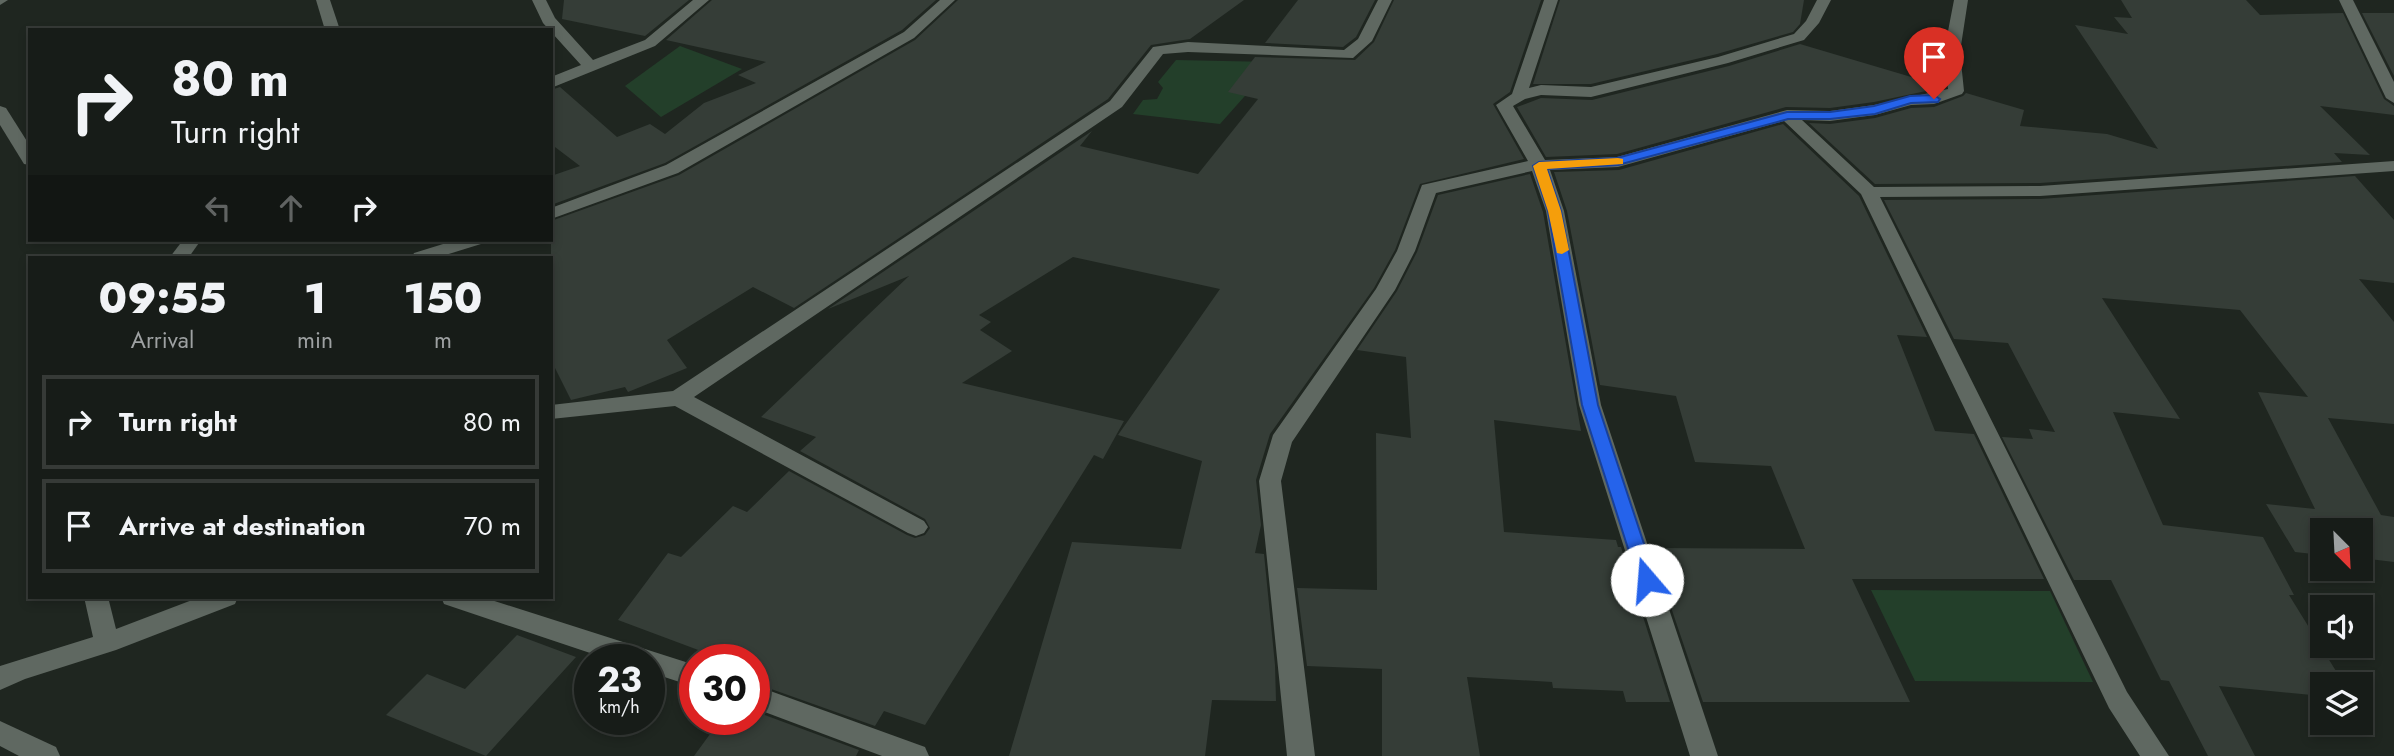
<!DOCTYPE html>
<style>
body{margin:0;font-family:Jost,sans-serif;background:#242925;color:#f1f3f6;height:100vh;display:flex;flex-direction:column;font-size:26px;white-space:nowrap}
*{box-sizing:border-box;margin:0}
p{font-size:23px;color:#9ea1a2}
.icon{flex:none;width:38px;height:38px;fill:none;stroke:currentColor;stroke-width:2;stroke-linecap:round;stroke-linejoin:round}
.map{position:relative;flex:1;overflow:hidden}
.side{position:absolute;left:28px;top:256px;width:525px;height:343px;display:flex;flex-direction:column;background:#171c18;border-radius:0px;box-shadow:0 4px 10px #0003,0 0 0 2px #363a37}
.side>*{flex:none}
.hud{position:absolute;left:28px;top:28px;width:525px;height:214px;border-radius:0px;box-shadow:0 4px 10px #0003,0 0 0 2px #363a37;background:#171c18;color:#f1f3f6;overflow:hidden}
.needle{width:46px;rotate:156deg}
.controls{position:absolute;left:2310px;top:518px;display:grid;gap:14px}
.controls a{display:grid;place-items:center;width:63px;height:63px;border-radius:0px;background:#171c18;box-shadow:0 4px 10px #0003,0 0 0 2px #363a37;font-size:35px}
.speed{position:absolute;left:574px;top:644px;display:flex;gap:14px;font-size:35px;font-weight:700;text-align:center}
.speed>*{display:grid;place-content:center;width:91px;height:91px;border-radius:50%;background:#171c18;box-shadow:0 4px 10px #0003,0 0 0 2px #363a37;line-height:1}
.speed small{font-size:18px;font-weight:400}
.speed .limit{border:10px solid #d22;background:#fff;color:#111}
.pin{position:absolute;display:grid;place-items:center;width:60px;height:60px;color:#fff;margin:-72px -30px;border-radius:50% 50% 50% 0;rotate:-45deg;box-shadow:0 0 7px #0007}
.pin .icon{rotate:45deg}
.me{position:absolute;width:77px;margin:-38px;rotate:342deg;stroke-linejoin:round;filter:drop-shadow(0 0 5px #0008)}
.turn{display:flex;align-items:center;gap:24px;height:147px;padding:0 28px;font-size:32px}
.turn .icon{width:91px;height:91px;stroke-width:2.5}
.turn b{display:block;font-size:49px;line-height:60px}
.lanes{display:flex;align-items:center;height:66px;padding:0 28px;background:#0003;justify-content:center;gap:35px;direction:ltr}
.lanes .off{opacity:.35}
.eta{display:flex;justify-content:space-evenly;align-items:center;height:119px;text-align:center}
.eta b{font-size:42px;font-weight:800;line-height:49px}
ul{padding:0;list-style:none}
li{display:flex;align-items:center;gap:21px;height:94px;margin:0 14px 10px;padding:0 14px;border:4px solid #363a37;border-radius:0px}
li div{flex:1}
li b{display:block;font-size:26px}
li em{font-style:normal}
.map>svg:first-child{display:block}
.green{fill:#233f2a}
.building{fill:#353d37}
.lines{fill:none;stroke-linecap:round;stroke-linejoin:round}
.minor{fill:#5f6861;fill-rule:evenodd}
.route{fill:#2563eb;stroke:#184099;stroke-width:2}
.slow{fill:#f59e0b}
</style>
<div class="map">
<svg width="2394" height="756" viewBox="0 0 2394 756">
<rect width="100%" height="100%" fill="#1f2620"/>
<g class="green">
<polygon points="680,46 742,69 661,117 625,86"/>
<polygon points="1176,60 1275,62 1220,124 1133,114 1143,100 1157,99 1163,88 1158,82"/>
<polygon points="1871,590 2050,591 2093,682 1915,681"/>
</g>
<g class="building">
<polygon points="564,0 689,0 645,36 562,19"/>
<polygon points="712,0 936,0 902,30 665,163 551,205 551,176 580,166 551,144 551,90 560,87 617,137 650,124 665,134 704,103 756,83 738,75 766,62 666,40"/>
<polygon points="958,0 1244,0 1190,39 1151,45 1108,99 794,308 753,287 667,340 687,368 628,392 625,387 571,400 551,360 551,221 679,175 915,40"/>
<polygon points="1298,0 1375,0 1356,37 1343,47 1265,43"/>
<polygon points="1394,0 1541,0 1510,92 1493,104 1524,159 1420,184 1395,250 1374,288 1270,434 1256,480 1261,525 1255,553 1264,554 1275,665 1276,701 1212,700 1205,756 1009,756 1072,542 1181,549 1202,461 1118,435 1220,289 1073,257 979,315 991,322 980,330 1012,351 962,383 1124,421 1103,459 1094,455 925,725 884,711 875,726 754,683 754,660 725,660 618,620 668,553 681,557 733,506 747,512 789,471 907,535 915,538 925,535 930,528 925,519 800,451 816,437 761,417 909,276 828,309 1092,131 1080,146 1198,174 1258,99 1228,92 1255,57 1355,60 1374,42"/>
<polygon points="1560,0 1804,0 1800,24 1793,32 1717,54 1591,84 1533,84"/>
<polygon points="2121,0 2246,0 2260,15 2343,13 2384,99 2394,106 2394,115 2320,106 2370,155 2334,153 2342,162 2040,183 1875,184 1809,123 1830,124 1875,118 1911,108 1934,107 1963,96 1966,93 2024,110 2020,126 2107,134 2158,149 2075,25 2128,34 2114,17 2132,18"/>
<polygon points="2362,13 2394,13 2394,76"/>
<polygon points="1800,44 1945,87 1874,102 1830,108 1786,107 1617,154 1546,157 1517,107 1541,98 1592,100 1729,66"/>
<polygon points="1783,124 1859,196 1927,337 1897,335 1935,431 1974,434 2044,579 1852,579 1910,702 1703,702 1651,548 1805,549 1771,466 1695,462 1676,396 1600,385 1567,211 1554,172 1619,170"/>
<polygon points="1530,174 1543,212 1581,431 1494,420 1504,532 1616,540 1618,547 1621,547 1670,702 1626,702 1623,691 1553,688 1552,682 1467,677 1480,756 1382,756 1382,669 1307,666 1297,588 1377,590 1376,433 1411,438 1406,357 1357,350 1397,291 1417,252 1438,195"/>
<polygon points="2355,176 2394,220 2394,283 2359,279 2394,322 2394,424 2328,418 2381,515 2394,517 2394,562 2361,558 2361,530 2322,530 2322,555 2295,552 2266,504 2315,509 2258,392 2308,397 2240,310 2102,298 2180,419 2113,412 2163,525 2263,537 2294,595 2289,595 2344,684 2322,684 2322,696 2219,686 2255,756 2208,756 2169,681 2161,680 2111,580 2074,580 2002,437 2033,439 2029,429 2055,432 2008,343 1954,339 1884,200 2040,199"/>
<polygon points="517,635 576,657 486,756 386,715 427,674 465,689"/>
<polygon points="754,711 859,750 856,756 694,756 721,719 754,719"/>
</g>
<g class="lines">
<g class="minor">
<polygon points="0,0 8,0 0,5"/>
<polygon points="316,0 330,0 340,30 325,30"/>
<polygon points="532,0 546,0 555,18 593,60 645,40 693,0 709,0 655,46 551,88 551,77 581,65 543,23"/>
<polygon points="940,0 955,0 914,38 678,173 551,219 551,208 666,165 904,32"/>
<polygon points="1378,0 1392,0 1372,41 1353,58 1188,52 1163,54 1122,107 694,397 924,521 928,527 924,533 916,536 908,533 675,406 551,419 551,405 673,391 1110,101 1153,47 1188,42 1344,50 1358,39"/>
<polygon points="1544,0 1558,0 1529,88 1541,85 1591,87 1718,57 1794,34 1806,21 1817,0 1831,0 1819,23 1804,40 1728,63 1591,97 1541,95 1525,99 1513,106 1545,160 1617,157 1787,110 1830,111 1874,105 1948,89 1944,52 1954,0 1968,0 1960,52 1964,91 1962,94 1934,104 1911,105 1875,115 1830,121 1802,120 1874,187 2040,186 2394,161 2394,171 2040,196 1880,197 2127,692 2169,756 2140,756 2109,708 1861,194 1784,121 1618,167 1550,170 1564,211 1601,405 1718,756 1690,756 1579,405 1546,211 1532,171 1436,193 1415,251 1395,290 1292,442 1281,481 1315,756 1287,756 1259,481 1273,435 1376,289 1397,251 1422,185 1528,161 1496,105 1512,94"/>
<polygon points="2339,0 2353,0 2394,82 2394,103 2386,98"/>
<polygon points="0,106 6,108 30,146 30,165 24,164 0,125"/>
<polygon points="183,240 201,240 189,257 170,257"/>
<polygon points="456,240 483,240 481,244 439,257 412,257 414,253"/>
<polygon points="84,597 108,597 116,629 200,597 238,597 235,604 116,650 25,679 0,690 0,666 93,637"/>
<polygon points="441,597 482,597 695,665 695,687 649,672 649,660 611,660 444,604"/>
<polygon points="754,685 925,747 929,756 882,756 754,708"/>
<polygon points="0,721 56,747 60,756 19,756 0,746"/>
</g>
</g>
<polygon class="route" points="1934,95 1940,99 1938,102 1911,103 1875,114 1830,119 1788,119 1618,165 1547,169 1561,211 1598,405 1656,580 1654,586 1647,588 1640,586 1582,405 1548,211 1533,166 1539,162 1617,158 1787,112 1830,112 1874,106 1910,96"/>
<polygon class="slow" points="1618,158 1623,159 1623,164 1547,169 1561,211 1569,250 1562,254 1557,253 1548,211 1533,166 1539,162"/>
</svg>
<div class="controls">
<a><svg class="needle" viewBox="-14 -14 28 28"><path d="M0-13l5 13h-10z" fill="#e53935"/><path d="M0 13l5-13h-10z" fill="#9ea1a2"/></svg></a>
<a><svg class="icon" aria-label="sound" viewBox="0 0 24 24"><path d="M4 9h4l5-4v14l-5-4H4zM17 9q2 3 0 6"/></svg></a>
<a><svg class="icon" aria-label="layers" viewBox="0 0 24 24"><path d="M12 4l9 5-9 5-9-5zM3 14l9 5 9-5"/></svg></a>
</div>
<div class="speed"><div>23<small>km/h</small></div><div class="limit">30</div></div>
<div class="pin" style="left:1934px;top:99px;background:#d93025"><svg class="icon" aria-label="arrive" viewBox="0 0 24 24"><path d="M6 21V4h12l-3 4 3 4H6"/></svg></div>
<svg class="me" style="left:1647px;top:580px" viewBox="-20 -20 40 40"><circle r="19" fill="#fff"/><path d="M0-13L10 11 0 6-10 11z" fill="#2563eb"/></svg>
<div class="hud">
<div class="turn"><svg class="icon" aria-label="right" viewBox="0 0 24 24"><path d="M7 20v-9h11M14 6l5 5-5 5"/></svg><div><b>80 m</b>Turn right</div></div>
<div class="lanes"><svg class="icon off" aria-label="left" viewBox="0 0 24 24"><path d="M17 20v-9H6M10 6l-5 5 5 5"/></svg><svg class="icon off" aria-label="ahead" viewBox="0 0 24 24"><path d="M12 20V5M6 11l6-6 6 6"/></svg><svg class="icon" aria-label="right" viewBox="0 0 24 24"><path d="M7 20v-9h11M14 6l5 5-5 5"/></svg></div>
</div>
<section class="side">
<div class="eta">
<div><b>09:55</b><p>Arrival</p></div>
<div><b>1</b><p>min</p></div>
<div><b>150</b><p>m</p></div>
</div>
<ul>
<li><svg class="icon" aria-label="right" viewBox="0 0 24 24"><path d="M7 20v-9h11M14 6l5 5-5 5"/></svg><div><b>Turn right</b></div><em>80 m</em></li>
<li><svg class="icon" aria-label="arrive" viewBox="0 0 24 24"><path d="M6 21V4h12l-3 4 3 4H6"/></svg><div><b>Arrive at destination</b></div><em>70 m</em></li>
</ul>
</section>
</div>
